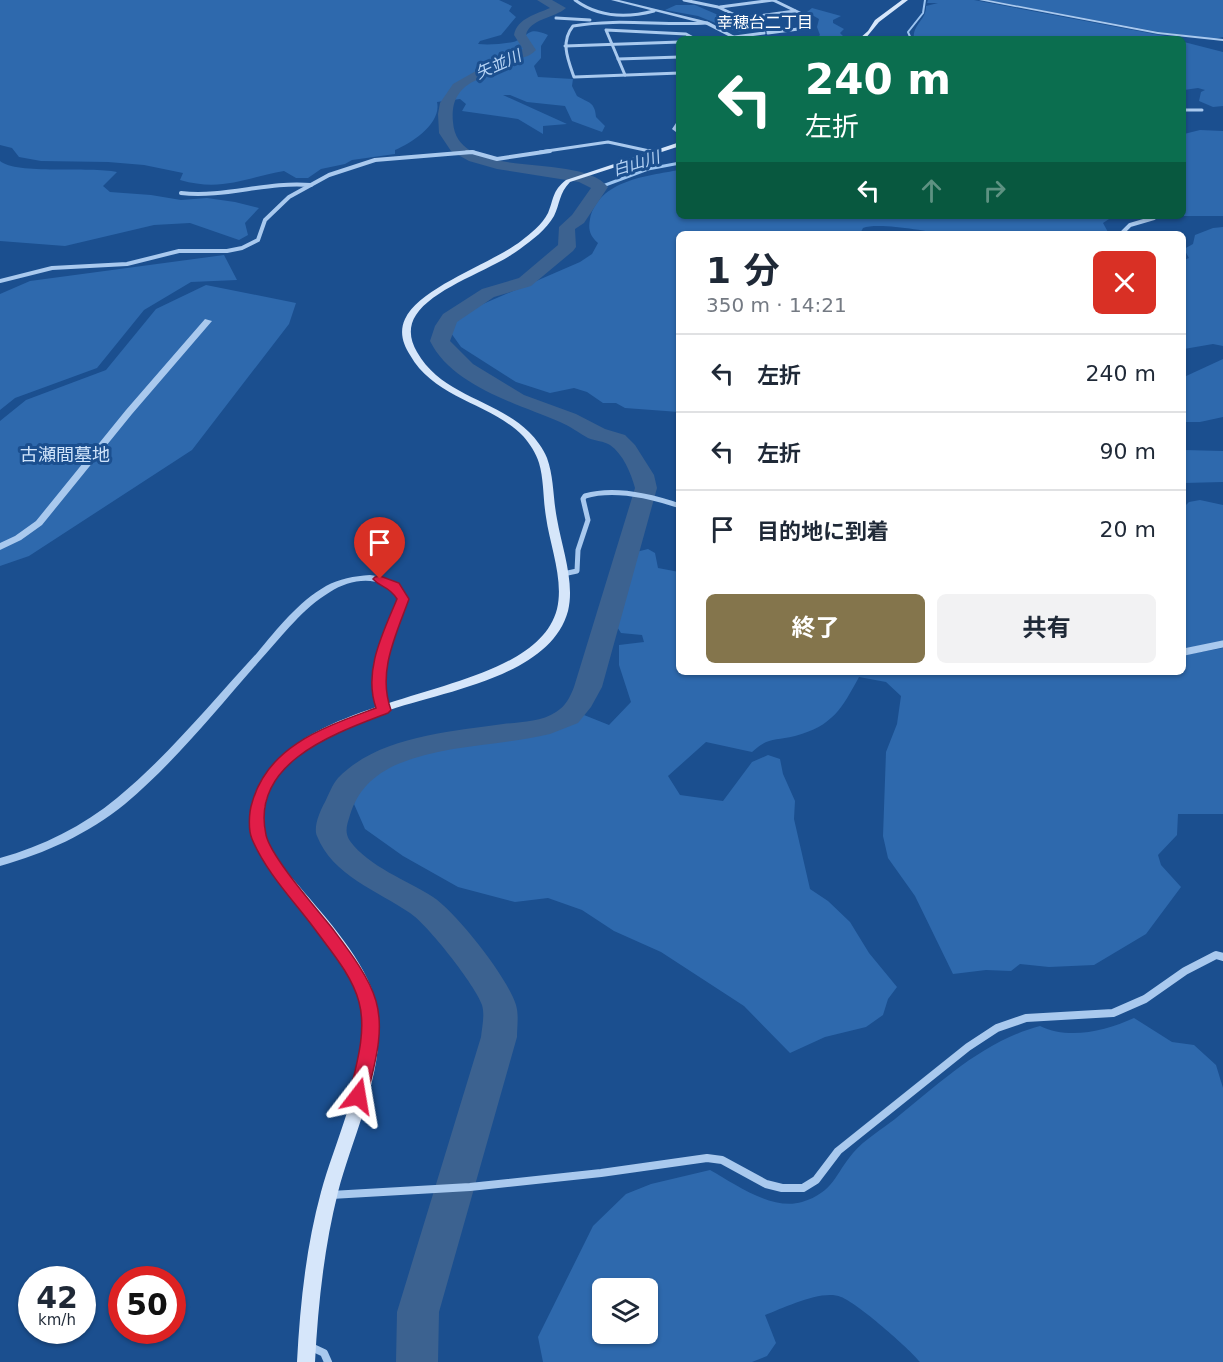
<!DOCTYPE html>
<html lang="ja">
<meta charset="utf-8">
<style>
body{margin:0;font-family:"DejaVu Sans","Noto Sans JP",sans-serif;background:#f2f2f3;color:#1f2937;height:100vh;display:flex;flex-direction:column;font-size:22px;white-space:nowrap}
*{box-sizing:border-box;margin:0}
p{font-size:20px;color:#747a83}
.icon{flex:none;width:33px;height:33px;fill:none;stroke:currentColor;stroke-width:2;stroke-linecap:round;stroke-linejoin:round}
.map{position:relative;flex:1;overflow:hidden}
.sheet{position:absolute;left:676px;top:231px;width:510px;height:444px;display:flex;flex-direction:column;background:#fff;border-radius:9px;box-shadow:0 2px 4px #0004}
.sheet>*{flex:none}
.top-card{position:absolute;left:676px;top:36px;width:510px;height:183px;border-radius:9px;box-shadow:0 2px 4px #0004;background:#0b6e4f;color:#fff;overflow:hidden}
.buttons{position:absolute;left:592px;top:1278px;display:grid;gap:12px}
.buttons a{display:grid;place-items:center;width:66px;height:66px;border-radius:9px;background:#fff;box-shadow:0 2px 4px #0004;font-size:30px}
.speed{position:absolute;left:18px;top:1266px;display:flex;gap:12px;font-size:30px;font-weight:700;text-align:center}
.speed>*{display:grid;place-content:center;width:78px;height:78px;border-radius:50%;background:#fff;box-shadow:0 2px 4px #0004;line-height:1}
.speed small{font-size:15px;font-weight:400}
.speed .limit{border:9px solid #d22;background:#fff;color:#111}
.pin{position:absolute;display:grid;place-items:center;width:51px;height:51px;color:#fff;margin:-62px -26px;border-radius:50% 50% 50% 0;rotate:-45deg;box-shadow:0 0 6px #0007}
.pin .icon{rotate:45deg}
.me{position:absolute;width:66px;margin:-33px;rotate:14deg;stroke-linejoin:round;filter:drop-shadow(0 0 4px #0008)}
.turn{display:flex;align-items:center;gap:21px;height:126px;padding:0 30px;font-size:27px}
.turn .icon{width:78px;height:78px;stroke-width:2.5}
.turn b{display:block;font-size:42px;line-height:51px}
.lanes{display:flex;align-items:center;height:57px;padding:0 30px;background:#0003;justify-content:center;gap:30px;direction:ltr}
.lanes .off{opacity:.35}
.round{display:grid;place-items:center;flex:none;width:63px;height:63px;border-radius:9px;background:#f2f2f3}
.headline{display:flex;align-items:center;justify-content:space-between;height:102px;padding:0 30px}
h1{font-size:36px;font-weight:700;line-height:45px}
.action{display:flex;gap:12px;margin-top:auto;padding:12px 30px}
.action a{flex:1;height:69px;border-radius:9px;background:#84754c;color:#fff;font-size:24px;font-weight:700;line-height:69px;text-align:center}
.action a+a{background:#f2f2f3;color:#1f2937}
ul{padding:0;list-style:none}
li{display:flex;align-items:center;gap:18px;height:78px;padding:0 30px;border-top:2px solid #e0e1e3}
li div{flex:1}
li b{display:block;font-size:22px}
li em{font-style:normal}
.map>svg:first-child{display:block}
.green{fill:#2e69ad;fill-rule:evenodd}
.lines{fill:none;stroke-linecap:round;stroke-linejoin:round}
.stream-far1{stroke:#9cc4f0;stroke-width:2}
.stream{stroke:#9cc4f0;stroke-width:3}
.river{fill:#3c6290;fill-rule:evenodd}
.minor-far4{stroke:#a9c9ee;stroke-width:3}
.minor-far3{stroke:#a9c9ee;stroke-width:4}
.minor-far2{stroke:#a9c9ee;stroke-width:5}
.minor-far1{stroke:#a9c9ee;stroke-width:7}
.minor{stroke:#a9c9ee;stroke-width:8}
.tertiary{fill:#a9c9ee;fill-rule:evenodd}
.secondary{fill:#d6e6fa;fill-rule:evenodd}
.minor-bridge{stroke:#a9c9ee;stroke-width:3}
.route{fill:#e11d48;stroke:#92132f;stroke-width:1.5}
.labels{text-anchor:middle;stroke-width:6;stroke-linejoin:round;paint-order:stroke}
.far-neighbourhood-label{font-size:16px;fill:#fff;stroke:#1b4f8f}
.far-water-label{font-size:16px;font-style:italic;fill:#b5d3f5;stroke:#1b4f8f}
.park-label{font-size:18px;fill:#cfe3fa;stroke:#1b4f8f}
</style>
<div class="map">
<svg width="1223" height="1362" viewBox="0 0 1223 1362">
<rect width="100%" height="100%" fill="#1b4f8f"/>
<g class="green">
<path d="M0 0H499L512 6 509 11 516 17 501 35 480 41 478 44C489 45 502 44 513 42 530 37 526 25 548 35L541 46V58L534 66 538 77 573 79 572 86 577 96C589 103 595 102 596 117L605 126 602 132 572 121 565 106 527 102 510 95H503L567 124 543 126V134L518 119 462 111 466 104 460 99 437 102C442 123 412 143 395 150V154L352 160 345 164 321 169 308 178H296L284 171C244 178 222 192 180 180L183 173 144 165 108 162 41 161 19 157 12 148 0 145Z"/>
<path d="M928 0H974L1181 39H914C912 25 927 19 926 6L938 3H927Z"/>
<polygon points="987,0 1223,0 1223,37 1214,39 1159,32"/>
<polygon points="676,5 695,5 753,30 738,32 698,16 665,10"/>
<polygon points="812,8 841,16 833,20 833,23 844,29 840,33 846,39 807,39 816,39 820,35 817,27 819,19 807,12"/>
<polygon points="1184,42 1223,52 1223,106 1213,107 1199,101 1201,92 1205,90 1198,88 1184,90"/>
<polygon points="1200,130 1223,131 1223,216 1184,216 1184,134"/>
<path d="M0 161C16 175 90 166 117 172L103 186 110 192 151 195 181 200 207 198 235 202 259 208 245 223 248 235 239 240 190 223 154 225 65 246 0 241Z"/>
<path d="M679 170 680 216H1107L1109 219 1103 223 1109 234H944C926 231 878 222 863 228L861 232 864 234H680L679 412 625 408 616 403H603L587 392 574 388 550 393 516 382 461 347 451 333 456 322 469 310 580 262 592 254 598 243C590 236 588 230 590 219 599 180 647 176 679 170Z"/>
<polygon points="1223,227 1223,346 1213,344 1184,349 1184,260 1189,258 1184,249 1193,244 1195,235 1213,228"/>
<polygon points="224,255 237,280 191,282 144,310 97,368 15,398 0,410 0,294 30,281"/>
<polygon points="206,285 296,303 289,324 192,450 29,556 0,566 0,421 26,400 106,370 156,309"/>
<polygon points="1223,359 1223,417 1200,422 1184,422 1184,377"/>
<polygon points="1184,450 1223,451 1223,482 1184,483"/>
<polygon points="1200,500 1223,505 1223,641 1184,649 1184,507 1189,502"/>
<path d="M648 549 655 553 658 568 679 572 680 672H1184V655L1223 648V814H1178L1177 835 1158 855 1161 865 1181 887 1146 934 1094 965 1049 967 1020 964 1011 971 986 970 953 974 915 896 888 858 883 836 886 752 897 724 901 696 886 682 859 677C842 708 833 726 795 736 775 741 768 737 752 752L706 742 668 776 680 795 723 801 752 762 768 755 780 759 783 774 795 801 794 819 810 889 828 901 850 922 869 953 897 987 888 999 883 1015 866 1027 825 1037 790 1053 744 1006 661 952 614 931 582 910 548 898 515 902 458 887 403 856 365 829 354 804 360 785 381 772 385 766 429 751 542 731 584 715 609 725 631 702 619 665V645L644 642 642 635 621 633 614 622 636 552Z"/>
<path d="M1134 1018 1172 1042 1194 1045 1216 1065 1223 1088V1362H920C910 1349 856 1302 841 1297 822 1289 784 1308 765 1315L776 1343 767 1356 752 1362H543L538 1337 593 1226 626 1194 651 1184 710 1170C735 1184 772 1211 802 1202 834 1192 835 1174 853 1153 864 1140 882 1129 895 1119 940 1083 983 1041 1040 1026 1069 1040 1105 1031 1134 1018ZM603 1288H648V1334H603Z"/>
</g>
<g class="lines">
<polyline class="stream-far1" points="911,39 908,32 923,13 925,0"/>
<polyline class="stream" points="600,187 648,169 680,163"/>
<path class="river" d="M537 0H552L566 8C555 18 529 19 526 35L536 50C529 58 521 57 512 61 506 63 502 68 496 71 483 78 467 81 458 95 453 102 452 113 453 122 457 184 579 150 608 187L584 223 575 229 576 247 573 251 531 286 494 297 457 322 450 341 473 364 524 395 576 414 605 429 625 435 635 445 654 475 657 488 602 687 591 707 578 723 550 734C500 746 446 744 398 764 373 775 358 790 350 815 347 825 344 832 350 841 369 867 407 880 433 897 456 912 508 978 516 1005 519 1015 517 1027 517 1037L439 1312 438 1362H396L397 1312 481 1037C482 1027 485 1015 482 1005 476 986 427 924 410 913 378 891 332 875 317 836 313 827 320 811 325 802 329 794 332 785 338 778 379 736 449 732 503 724 520 722 541 722 556 712 566 706 570 697 574 687L635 488C631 473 623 454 610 445 604 441 595 441 588 438 579 433 570 426 560 422 518 404 452 386 430 341L435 326 443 314 482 289 519 278 558 245 559 227 572 215 591 188 579 182 497 169 469 161 451 151 439 133 438 114 440 103 453 84 504 55 523 49 514 35C517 18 537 14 550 8Z"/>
<g class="minor-far4">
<path d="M575 0C598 17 627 18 654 11"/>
<polyline points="684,0 718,7 771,32"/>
<polyline points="720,7 773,0"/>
<polyline points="556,18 590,20"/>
<polyline points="743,18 795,11"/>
<polyline points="768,33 806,28 804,15 773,0"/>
<polyline points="565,46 680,42"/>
<polyline points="618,59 680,57"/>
<path d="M680 73 574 77C568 60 560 42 573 26 618 18 662 26 707 23"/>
<polyline points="625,75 606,30 686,34 695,39"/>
<polyline points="1184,110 1202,110"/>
<polyline points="466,152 474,152"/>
<polyline points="540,152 608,142 654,152"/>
</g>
<g class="minor-far3">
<polyline points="649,151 654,152"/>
<path d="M181 193C225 198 267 181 311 185"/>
<polyline points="1121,234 1130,225 1154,218 1151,216"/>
<polyline points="0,281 52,268 127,264 179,251 227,251 242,248 258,240 265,220 289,197 329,175 375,160 472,152 497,159 550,151"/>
</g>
<path class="minor-far2" d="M563 574 577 571 578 550 588 520 583 499 585 496C615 487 651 496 680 506"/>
<polyline class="minor-far1" points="1184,652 1223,644"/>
<g class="minor">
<polyline points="331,1195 470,1187 601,1173 707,1158 722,1160 766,1184 782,1188 803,1188 816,1180 838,1151 968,1047 997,1028 1026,1018 1113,1013 1145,999 1185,971 1216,955 1223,957"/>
<polyline points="309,1346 324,1353 328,1362"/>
</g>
<g class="tertiary">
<polygon points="611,0 619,0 709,22 740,39 734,39 705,24"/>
<polygon points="979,0 988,0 1158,32 1223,39 1223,41 1158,34"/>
<polygon points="680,117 678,129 680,135 672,129"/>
<polygon points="205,319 212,321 132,414 42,525 21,540 0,550 0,543 15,536 36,521 126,410"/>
<path d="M370 575C388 577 398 583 408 599 396 643 376 663 389 710L388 712 384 713 379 710C366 663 386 642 398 599 384 574 352 578 330 592 303 608 283 635 262 658 218 708 176 761 125 804 88 834 46 853 0 866V858C43 846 83 826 117 798 169 755 212 702 257 653 277 629 298 602 326 586 339 579 354 576 370 575Z"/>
</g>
<g class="secondary">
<polygon points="902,0 908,0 879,22 865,39 859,39 868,31 875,20"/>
<path d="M680 142V146L570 182C559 193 560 204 554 216 546 230 532 240 520 249 492 270 434 287 416 315 408 327 410 340 417 352 442 396 495 399 529 432 536 439 543 448 547 458 554 477 553 499 557 519 562 548 575 582 568 611 550 678 439 692 384 712 359 721 336 732 313 745 296 755 278 770 270 789 263 804 262 826 268 842 274 859 288 873 299 886 326 918 367 962 376 1003 389 1064 353 1134 338 1192 324 1248 318 1305 315 1362H297C300 1305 306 1247 321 1192 337 1134 373 1063 360 1002 352 961 309 918 283 886 272 872 260 857 254 840 248 823 250 802 258 787 308 684 533 702 557 609 564 580 550 546 546 517 543 499 544 480 539 463 536 453 530 444 523 436 489 402 435 399 410 355 403 344 399 332 405 319 420 287 491 264 521 241 531 233 542 225 548 213 554 199 552 191 566 180Z"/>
</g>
<polyline class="minor-bridge" points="720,39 764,33"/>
</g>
<path class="route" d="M380 576 399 583 409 599C396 635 377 672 391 710L388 713C336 733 250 762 266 835 271 857 316 908 332 928 347 948 369 976 376 1001 385 1032 374 1066 367 1096L365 1101 358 1103 352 1101 349 1096C356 1066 367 1032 359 1002 352 975 330 950 314 928 293 900 266 872 252 839 248 830 249 812 252 803 268 745 325 727 376 708 363 671 383 633 397 599 388 585 382 589 373 579L375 577Z"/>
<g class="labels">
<g class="far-neighbourhood-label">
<text x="765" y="28">幸穂台二丁目</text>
</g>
<g class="far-water-label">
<text transform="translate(498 64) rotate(-24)" y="6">矢並川</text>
<text transform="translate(636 163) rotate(-17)" y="6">白山川</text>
</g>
<g class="park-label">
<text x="65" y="461">古瀬間墓地</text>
</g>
</g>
</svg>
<div class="buttons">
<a><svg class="icon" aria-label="layers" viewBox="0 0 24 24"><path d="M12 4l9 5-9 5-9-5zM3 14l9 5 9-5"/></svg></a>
</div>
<div class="speed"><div>42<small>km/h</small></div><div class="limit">50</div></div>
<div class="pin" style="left:380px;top:579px;background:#d93025"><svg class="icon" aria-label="arrive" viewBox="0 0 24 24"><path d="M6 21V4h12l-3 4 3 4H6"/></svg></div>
<svg class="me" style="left:358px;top:1096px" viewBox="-20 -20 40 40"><path d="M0-17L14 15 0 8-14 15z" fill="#e11d48" stroke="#fff" stroke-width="4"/></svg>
<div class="top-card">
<div class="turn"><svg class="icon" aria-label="left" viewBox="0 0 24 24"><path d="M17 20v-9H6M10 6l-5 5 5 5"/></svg><div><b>240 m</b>左折</div></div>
<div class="lanes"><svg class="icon" aria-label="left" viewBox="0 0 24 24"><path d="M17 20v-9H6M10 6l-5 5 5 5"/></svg><svg class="icon off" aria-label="ahead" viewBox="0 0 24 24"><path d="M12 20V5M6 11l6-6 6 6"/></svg><svg class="icon off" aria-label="right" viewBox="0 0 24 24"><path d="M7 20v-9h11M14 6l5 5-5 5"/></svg></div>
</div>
<section class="sheet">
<div class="headline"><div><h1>1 分</h1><p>350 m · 14:21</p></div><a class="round" style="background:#d93025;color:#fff"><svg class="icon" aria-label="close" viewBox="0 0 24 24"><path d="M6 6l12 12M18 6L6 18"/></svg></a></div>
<ul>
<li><svg class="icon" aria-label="left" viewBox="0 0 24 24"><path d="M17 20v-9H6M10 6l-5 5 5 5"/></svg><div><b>左折</b></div><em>240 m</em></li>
<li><svg class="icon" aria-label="left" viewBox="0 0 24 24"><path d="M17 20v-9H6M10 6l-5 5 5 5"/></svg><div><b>左折</b></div><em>90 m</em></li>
<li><svg class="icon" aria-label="arrive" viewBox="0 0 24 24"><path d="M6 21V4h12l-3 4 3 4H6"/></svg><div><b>目的地に到着</b></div><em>20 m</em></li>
</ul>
<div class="action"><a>終了</a><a>共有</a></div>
</section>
</div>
